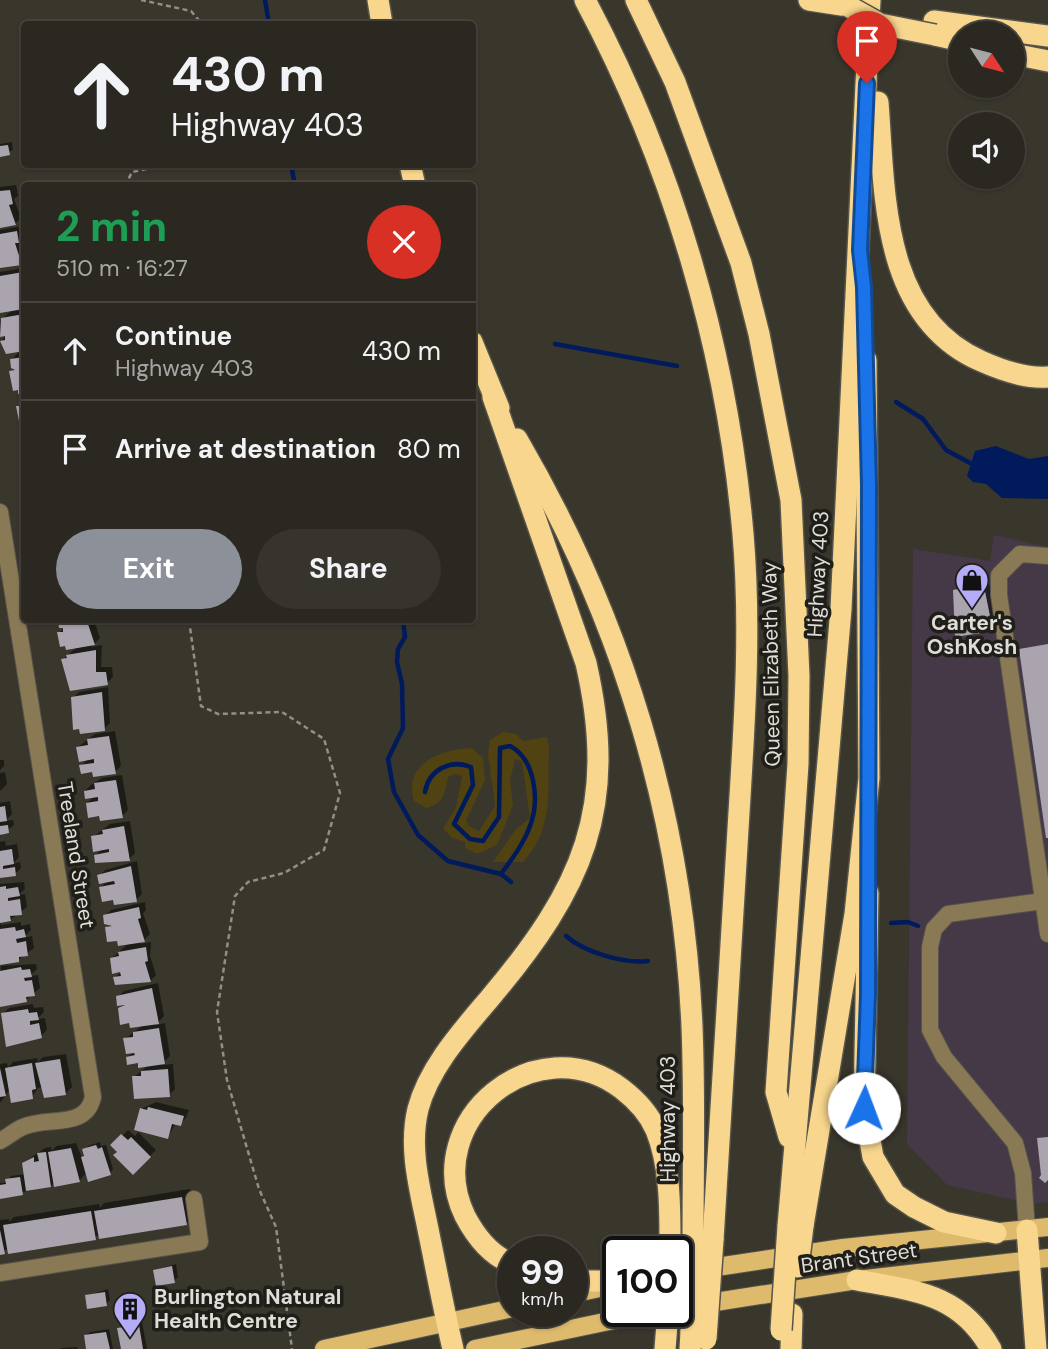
<!DOCTYPE html>
<meta charset="utf-8">
<style>
body{margin:0;font-family:"DM Sans",sans-serif;background:#37342e;color:#f1f3f6;height:100vh;display:flex;flex-direction:column;font-size:26px;white-space:nowrap}
*{box-sizing:border-box;margin:0}
p{font-size:23px;color:#a6a6a5}
.icon{flex:none;width:38px;height:38px;fill:none;stroke:currentColor;stroke-width:2;stroke-linecap:round;stroke-linejoin:round}
.map{position:relative;flex:1;overflow:hidden}
.panel{position:absolute;left:21px;top:182px;width:455px;height:441px;display:flex;flex-direction:column;background:#2b2821;border-radius:7px;box-shadow:0 2px 5px #0004,0 0 0 2px #47443f}
.panel>*{flex:none}
.top-card{position:absolute;left:21px;top:21px;width:455px;height:147px;border-radius:7px;box-shadow:0 2px 5px #0004,0 0 0 2px #47443f;background:#2b2821;color:#f1f3f6;overflow:hidden}
.needle{width:46px;rotate:126deg}
.controls{position:absolute;left:948px;top:21px;display:grid;gap:14px}
.controls a{display:grid;place-items:center;width:77px;height:77px;border-radius:50%;background:#2b2821;box-shadow:0 2px 5px #0004,0 0 0 2px #47443f;font-size:35px}
.speed{position:absolute;left:497px;top:1236px;display:flex;gap:14px;font-size:35px;font-weight:700;text-align:center}
.speed>*{display:grid;place-content:center;width:91px;height:91px;border-radius:50%;background:#2b2821;box-shadow:0 2px 5px #0004,0 0 0 2px #47443f;line-height:1}
.speed small{font-size:18px;font-weight:400}
.speed .limit{border:4px solid #111;border-radius:10px;background:#fff;color:#111}
.pin{position:absolute;display:grid;place-items:center;width:60px;height:60px;color:#fff;margin:-72px -30px;border-radius:50% 50% 50% 0;rotate:-45deg;box-shadow:0 0 7px #0007}
.pin .icon{rotate:45deg}
.me{position:absolute;width:77px;margin:-38px;rotate:2deg;stroke-linejoin:round;filter:drop-shadow(0 0 5px #0008)}
.turn{display:flex;align-items:center;gap:24px;height:147px;padding:0 35px;font-size:32px}
.turn .icon{width:91px;height:91px;stroke-width:2.5}
.turn b{display:block;font-size:49px;line-height:60px}
.round{display:grid;place-items:center;flex:none;width:74px;height:74px;border-radius:37px;background:#37342e}
.headline{display:flex;align-items:center;justify-content:space-between;height:119px;padding:0 35px}
h1{font-size:42px;font-weight:700;line-height:52px;color:#1e9e55}
.button{display:flex;gap:14px;margin-top:auto;padding:14px 35px}
.button a{flex:1;height:80px;border-radius:42px;background:#8c9099;color:#fff;font-size:28px;font-weight:700;line-height:80px;text-align:center}
.button a+a{background:#37342e;color:#f1f3f6}
ul{padding:0;list-style:none}
li{display:flex;align-items:center;gap:21px;height:98px;padding:0 35px;border-top:2px solid #47443f}
li div{flex:1}
li b{display:block;font-size:26px}
li em{font-style:normal}
.map>svg:first-child{display:block}
.commercial{fill:#453948}
.green{fill:#504211}
.water{fill:#001a5c}
.shadow{fill:#0007}
.lines{fill:none;stroke-linecap:round;stroke-linejoin:round}
.stream{stroke:#001a5c;stroke-width:4.5}
.building{fill:#aaa4af}
.minor-casing{stroke:#57544b;stroke-width:18}
.major-casing{stroke:#57544b;stroke-width:20}
.highway-casing{stroke:#57544b;stroke-width:24}
.path{stroke:#918f87;stroke-width:2.5;stroke-dasharray:5 3.5;stroke-linecap:butt}
.minor{stroke:#8a7955;stroke-width:16}
.major{stroke:#deba6d;stroke-width:18}
.highway{stroke:#f8d68d;stroke-width:21}
.highway-bridge-casing{stroke:#57544b;stroke-width:24;stroke-linecap:butt}
.highway-bridge{stroke:#f8d68d;stroke-width:21}
.route-casing{stroke:#114b97;stroke-width:18}
.route{stroke:#1a73e8;stroke-width:12}
.labels{text-anchor:middle;stroke-width:7;stroke-linejoin:round;paint-order:stroke}
.street-label{font-size:21px;fill:#dfddd7;stroke:#1f1e19}
.poi-label{font-size:21px;font-weight:bold;fill:#dfddd7;stroke:#1f1e19}
</style>
<div class="map">
<svg width="1048" height="1349" viewBox="0 0 1048 1349">
<rect width="100%" height="100%" fill="#39362c"/>
<polygon class="commercial" points="994,535 1048,547 1048,1202 1033,1204 947,1185 907,1144 913,549 990,561"/>
<path class="green" d="M503 732 516 734 523 741 547 737 549 747C547 791 555 827 523 862H493L516 829 530 818 522 762 515 759 510 781 513 805 497 845 477 854 465 848V842L451 837 443 828 456 808 462 776 455 774 448 777C445 793 444 804 426 808L414 801C403 764 440 749 472 748L483 758 485 780 466 821 469 826 479 831 495 806 488 754 490 740Z"/>
<polygon class="water" points="996,446 1029,459 1048,456 1048,499 1002,498 986,484 973,482 967,476 975,451"/>
<g class="shadow">
<polygon points="12,142 13,150 0,155 0,144"/>
<polygon points="16,185 18,196 14,199 21,218 15,224 0,226 0,187"/>
<polygon points="22,226 24,260 0,266 0,230"/>
<polygon points="24,268 24,391 20,392 11,372 15,368 12,359 21,350 2,341 6,334 0,335 0,321 13,309 0,308 0,272"/>
<polygon points="972,583 991,585 998,623 992,629 955,591 961,585"/>
<polygon points="60,620 94,620 100,638 91,647 102,645 101,667 112,667 113,677 107,683 63,660 78,646 59,633 67,626 61,627"/>
<polygon points="108,687 110,723 104,729 73,698 79,692"/>
<polygon points="115,731 121,766 115,772 81,766 88,759 78,747 95,734"/>
<polygon points="0,760 4,760 4,766 0,770"/>
<polygon points="5,772 7,784 0,791 0,773"/>
<polygon points="122,775 128,810 122,816 101,814 87,803 95,796 85,791 91,785 102,778"/>
<polygon points="10,801 12,814 5,821 13,820 14,825 0,836 0,803"/>
<polygon points="130,821 135,853 129,859 96,855 103,848 93,837 110,824"/>
<polygon points="5,841 6,846 17,844 19,857 13,864 20,862 21,868 15,874 0,878 0,842"/>
<polygon points="137,861 142,894 136,900 114,898 101,887 108,880 99,876 105,870"/>
<polygon points="24,882 25,889 18,895 25,894 27,907 10,920 1,921 1,925 21,922 21,926 30,924 31,930 23,938 32,936 34,948 18,960 0,963 0,884"/>
<polygon points="145,902 146,910 143,913 150,934 140,944 151,942 150,956 156,975 150,981 115,978 123,970 112,958 130,942 107,927 111,924 105,916 111,910"/>
<polygon points="36,964 37,969 30,976 38,975 40,988 26,1000 0,980 1,966"/>
<polygon points="158,983 164,1016 156,1025 165,1023 170,1056 161,1065 173,1064 175,1089 169,1095 134,1077 150,1064 128,1057 135,1051 125,1039 143,1025 130,1022 120,1008 125,1003 118,997 124,991"/>
<polygon points="33,1004 34,1008 43,1007 44,1012 37,1019 45,1018 47,1030 41,1036 3,1014 9,1008"/>
<polygon points="66,1054 72,1087 66,1093 44,1087 38,1088 32,1097 11,1088 0,1103 0,1064 7,1063 8,1068 13,1062 37,1058 38,1062 43,1057"/>
<polygon points="156,1102 189,1110 186,1118 180,1124 176,1123 168,1137 141,1109"/>
<polygon points="128,1130 135,1136 138,1132 156,1150 133,1173 113,1145"/>
<polygon points="100,1142 101,1146 106,1145 113,1169 110,1173 87,1172 79,1181 55,1181 51,1186 0,1197 0,1183 8,1182 11,1176 25,1174 23,1163 45,1148 51,1147 52,1151 56,1146 76,1143 82,1158 88,1146"/>
<polygon points="190,1189 194,1215 186,1224 9,1248 0,1253 0,1220 9,1219 9,1222 14,1217 99,1204 100,1208 104,1203"/>
<polygon points="176,1264 178,1277 174,1281 155,1270"/>
<polygon points="108,1289 110,1300 106,1304 86,1296"/>
<polygon points="142,1322 147,1349 123,1349 119,1329 123,1325"/>
<polygon points="109,1329 113,1349 88,1349 86,1336 90,1332"/>
<polygon points="77,1347 78,1349 60,1349 61,1348"/>
</g>
<g class="lines">
<g class="stream">
<polyline points="265,0 269,24"/>
<polyline points="291,164 295,186"/>
<polyline points="555,344 677,366"/>
<polyline points="896,402 923,419 946,450 970,463"/>
<polyline points="403,620 405,637 398,649 397,662 402,684 403,728 388,759 394,792 418,835 448,861 501,874"/>
<path d="M425 792C429 769 451 759 471 767L473 785 454 824 470 839 483 841 499 817 500 748 510 746C535 759 540 800 530 826 524 843 512 859 501 874L511 882"/>
<polyline points="891,923 908,922 918,926"/>
<path d="M566 936C584 952 624 964 648 961"/>
</g>
</g>
<g class="building">
<polygon points="8,145 10,155 0,157 0,146"/>
<polygon points="10,190 13,204 9,205 16,225 0,228 0,191"/>
<polygon points="17,231 19,243 15,243 22,265 0,268 0,234"/>
<polygon points="23,272 24,309 0,313 0,276"/>
<polygon points="24,314 24,351 6,354 0,341 5,340 5,336 0,337 1,318"/>
<polygon points="24,357 24,393 18,394 18,390 13,391 9,371 15,370 11,368 10,359"/>
<polygon points="24,399 24,420 19,421 16,406 20,406 19,400"/>
<polygon points="964,588 985,591 993,631 955,637 953,590"/>
<polygon points="58,620 91,620 92,623 88,624 95,645 66,650 65,646 60,647 57,632 63,632 63,628 59,628"/>
<polygon points="1048,644 1048,838 1046,838 1019,649"/>
<polygon points="96,650 96,672 106,672 108,685 70,691 61,659 67,658 66,655"/>
<polygon points="102,692 105,731 80,734 79,729 73,730 71,697"/>
<polygon points="109,736 116,774 93,777 92,772 81,774 79,765 94,763 94,759 79,762 76,747 88,745 87,739"/>
<polygon points="116,780 123,818 100,821 99,816 88,818 86,803 98,801 98,797 85,799 84,791 95,789 94,783"/>
<polygon points="5,806 7,821 0,822 0,807"/>
<polygon points="8,825 9,833 0,835 0,826"/>
<polygon points="124,826 130,861 95,863 94,855 109,852 109,849 93,852 91,836 103,834 102,830"/>
<polygon points="12,849 14,864 3,866 3,869 15,867 16,876 0,878 0,851"/>
<polygon points="131,866 137,902 114,905 113,900 102,902 99,887 115,884 114,881 99,884 97,875"/>
<polygon points="6,886 6,889 18,887 20,896 8,898 8,901 20,899 22,915 10,916 11,921 0,923 0,887"/>
<polygon points="139,907 141,918 138,919 145,942 118,946 117,941 107,942 105,927 112,926 104,924 103,915"/>
<polygon points="15,927 16,931 24,929 26,937 16,939 17,943 26,941 28,956 19,957 19,962 0,965 0,929"/>
<polygon points="146,947 148,961 145,962 151,982 115,985 113,977 121,976 120,972 112,974 110,958 119,956 118,952"/>
<polygon points="21,967 22,970 30,969 32,977 24,978 25,981 32,980 35,996 26,997 27,1002 0,1007 0,971"/>
<polygon points="152,988 159,1024 130,1028 129,1023 120,1025 118,1008 125,1005 117,1006 116,996"/>
<polygon points="28,1009 29,1013 37,1012 39,1020 30,1021 30,1025 39,1023 42,1038 6,1047 1,1013"/>
<polygon points="159,1028 165,1064 138,1068 138,1063 127,1065 126,1057 135,1055 134,1053 126,1054 123,1038 133,1037 133,1032"/>
<polygon points="60,1059 66,1095 44,1098 35,1063"/>
<polygon points="32,1063 36,1089 32,1090 33,1099 11,1103 5,1068"/>
<polygon points="0,1068 6,1096 0,1097"/>
<polygon points="168,1069 170,1097 134,1099 132,1076 141,1076 141,1071"/>
<polygon points="148,1107 184,1116 181,1126 172,1124 168,1139 134,1130 140,1108 147,1110"/>
<polygon points="121,1134 128,1140 131,1137 151,1157 133,1175 113,1155 117,1152 110,1145"/>
<polygon points="1048,1137 1048,1180 1045,1183 1039,1178 1041,1175 1037,1138"/>
<polygon points="96,1145 98,1149 102,1147 111,1175 88,1182 81,1157 84,1156 82,1149"/>
<polygon points="71,1148 80,1182 54,1187 48,1152"/>
<polygon points="46,1152 51,1187 26,1191 22,1163 34,1157 34,1162 39,1161 37,1153"/>
<polygon points="20,1177 23,1195 0,1199 0,1185 6,1184 5,1179"/>
<polygon points="182,1197 187,1225 99,1239 94,1211"/>
<polygon points="91,1211 96,1240 8,1254 3,1225"/>
<polygon points="0,1230 5,1254 0,1255"/>
<polygon points="172,1266 175,1283 156,1286 153,1270"/>
<polygon points="105,1292 107,1306 87,1309 85,1295"/>
<polygon points="139,1325 143,1349 121,1349 117,1328"/>
<polygon points="106,1332 110,1349 86,1349 84,1335"/>
</g>
<g class="lines">
<defs>
<g id="minor">
<path d="M0 512 93 1097C86 1130 47 1116 23 1127 15 1130 8 1137 0 1141"/>
<polyline points="1048,556 1020,554 999,575 999,595 1048,934"/>
<polyline points="1027,1230 1023,1173 1015,1143 944,1057 930,1030 930,947 934,929 948,914 1043,901"/>
<polyline points="0,1273 200,1242 194,1199"/>
</g>
<g id="major">
<polyline points="677,1273 843,1248 1048,1227"/>
<polyline points="572,1294 604,1287"/>
<polyline points="677,1308 857,1280 1048,1258"/>
<polyline points="324,1349 513,1308"/>
<polyline points="475,1349 657,1311"/>
</g>
<g id="highway">
<polyline points="378,0 382,24"/>
<path d="M585 0C672 163 727 349 743 534 752 638 743 742 737 846 729 977 721 1109 713 1240"/>
<polyline points="636,0 675,82 741,263 759,334 791,500 799,676 798,764 776,1092 789,1137"/>
<polyline points="809,0 848,6"/>
<polyline points="934,21 1048,36"/>
<polyline points="935,35 961,41"/>
<polyline points="1013,54 1048,61"/>
<path d="M878 102C885 194 881 317 981 361 1001 370 1025 379 1048 377"/>
<polyline points="410,164 415,186"/>
<polyline points="472,342 499,408"/>
<path d="M517 439C622 619 683 818 692 1027 695 1099 693 1171 693 1243"/>
<polyline points="868,893 864,1108 873,1157 895,1194 914,1207 944,1222 996,1233"/>
<polyline points="788,1226 841,609 870,0"/>
<polyline points="803,1226 855,914 869,778 866,360"/>
<polyline points="1027,1230 1036,1349"/>
<path d="M513 1264C491 1256 476 1237 465 1216 419 1120 537 1024 622 1089 635 1099 649 1114 656 1130 671 1167 670 1212 670 1251"/>
<path d="M857 1280C915 1291 960 1293 991 1349"/>
<polyline points="572,1281 618,1281"/>
<path d="M453 1349C444 1311 437 1273 429 1234 421 1193 408 1150 418 1109 429 1067 463 1030 490 998 583 888 619 808 586 663L493 397"/>
<polyline points="665,1349 668,1311"/>
<polyline points="690,1349 691,1331"/>
<polyline points="791,1349 792,1314"/>
</g>
</defs>
<use href="#minor" class="minor-casing"/>
<use href="#major" class="major-casing"/>
<use href="#highway" class="highway-casing"/>
<g class="path">
<polyline points="141,0 191,11 202,24"/>
<polyline points="125,186 132,172 171,164"/>
<polyline points="189,620 201,706 218,714 282,712 324,739 340,793 324,850 284,873 248,882 235,896 217,1012 227,1080 259,1189 276,1227 292,1349"/>
</g>
<use href="#minor" class="minor"/>
<use href="#major" class="major"/>
<use href="#highway" class="highway"/>
<defs>
<g id="highway-bridge">
<polyline points="848,6 880,24 935,35"/>
<polyline points="798,1267 803,1226"/>
<polyline points="781,1330 788,1226"/>
<polyline points="691,1331 693,1243"/>
<polyline points="706,1339 713,1240"/>
</g>
</defs>
<use href="#highway-bridge" class="highway-bridge-casing"/>
<use href="#highway-bridge" class="highway-bridge"/>
</g>
<g class="lines">
<defs>
<polyline id="route" points="864,1108 868,995 869,485 864,287 860,250 867,83"/>
</defs>
<use href="#route" class="route-casing"/>
<use href="#route" class="route"/>
</g>
<defs>
<symbol id="shop-pin" viewBox="-11 -11 22 30"><path d="M0 17L-7.5 6A9.5 9.5 0 1 1 7.5 6Z" fill="#b4acf9" stroke="#1f1e19"/><path d="M-5-2.5h2.3a2.7 3.5 0 0 1 5.4 0H5L5.5 6h-11ZM-1.5-2.5h3a1.5 2.3 0 0 0-3 0Z" fill="#111"/></symbol>
<symbol id="building-pin" viewBox="-11 -11 22 30"><path d="M0 17L-7.5 6A9.5 9.5 0 1 1 7.5 6Z" fill="#b4acf9" stroke="#1f1e19"/><path d="M-4-6H4V6H1V3H-1V6H-4ZM-2.5-4.3h1.7v1.8h-1.7ZM.8-4.3h1.7v1.8H.8ZM-2.5-1h1.7V.8h-1.7ZM.8-1h1.7V.8H.8Z" fill="#111"/></symbol>
</defs>
<g fill-rule="evenodd">
<use href="#shop-pin" x="953" y="561" width="38" height="52"/>
<use href="#building-pin" x="111" y="1290" width="38" height="52"/>
</g>
<g class="labels">
<g class="street-label">
<text transform="translate(818 574) rotate(-87)" y="7">Highway 403</text>
<text transform="translate(771 664) rotate(-91)" y="7">Queen Elizabeth Way</text>
<text transform="translate(76 855) rotate(81)" y="7">Treeland Street</text>
<text transform="translate(668 1119) rotate(-90)" y="7">Highway 403</text>
<text transform="translate(859 1258) rotate(-8)" y="7">Brant Street</text>
</g>
<g class="poi-label">
<text x="972" y="630">Carter's<tspan x="972" dy="24">OshKosh</tspan></text>
<text x="154" y="1304" text-anchor="start">Burlington Natural<tspan x="154" dy="24">Health Centre</tspan></text>
</g>
</g>
</svg>
<div class="controls">
<a><svg class="needle" viewBox="-14 -14 28 28"><path d="M0-13l5 13h-10z" fill="#e53935"/><path d="M0 13l5-13h-10z" fill="#a6a6a5"/></svg></a>
<a><svg class="icon" aria-label="sound" viewBox="0 0 24 24"><path d="M4 9h4l5-4v14l-5-4H4zM17 9q2 3 0 6"/></svg></a>
</div>
<div class="speed"><div>99<small>km/h</small></div><div class="limit">100</div></div>
<div class="pin" style="left:867px;top:83px;background:#d93025"><svg class="icon" aria-label="arrive" viewBox="0 0 24 24"><path d="M6 21V4h12l-3 4 3 4H6"/></svg></div>
<svg class="me" style="left:864px;top:1108px" viewBox="-20 -20 40 40"><circle r="19" fill="#fff"/><path d="M0-13L10 11 0 6-10 11z" fill="#1a73e8"/></svg>
<div class="top-card">
<div class="turn"><svg class="icon" aria-label="ahead" viewBox="0 0 24 24"><path d="M12 20V5M6 11l6-6 6 6"/></svg><div><b>430 m</b>Highway 403</div></div>
</div>
<section class="panel">
<div class="headline"><div><h1>2 min</h1><p>510 m · 16:27</p></div><a class="round" style="background:#d93025;color:#fff"><svg class="icon" aria-label="close" viewBox="0 0 24 24"><path d="M6 6l12 12M18 6L6 18"/></svg></a></div>
<ul>
<li><svg class="icon" aria-label="ahead" viewBox="0 0 24 24"><path d="M12 20V5M6 11l6-6 6 6"/></svg><div><b>Continue</b><p>Highway 403</p></div><em>430 m</em></li>
<li><svg class="icon" aria-label="arrive" viewBox="0 0 24 24"><path d="M6 21V4h12l-3 4 3 4H6"/></svg><div><b>Arrive at destination</b></div><em>80 m</em></li>
</ul>
<div class="button"><a>Exit</a><a>Share</a></div>
</section>
</div>
